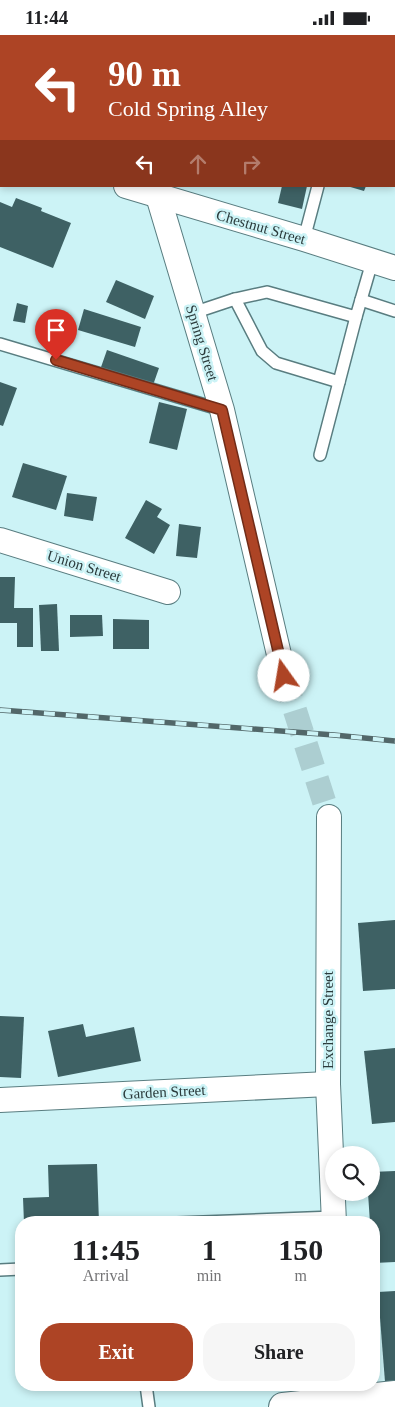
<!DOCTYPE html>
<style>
body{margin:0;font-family:Georgia,serif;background:#f6f6f6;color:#202124;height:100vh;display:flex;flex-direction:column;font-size:19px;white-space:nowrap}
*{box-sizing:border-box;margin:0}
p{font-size:16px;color:#757577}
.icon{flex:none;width:28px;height:28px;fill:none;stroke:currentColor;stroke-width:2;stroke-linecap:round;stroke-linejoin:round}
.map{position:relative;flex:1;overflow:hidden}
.details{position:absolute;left:15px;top:1181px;width:365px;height:175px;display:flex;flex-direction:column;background:#fff;border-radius:20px;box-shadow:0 2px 8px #0003}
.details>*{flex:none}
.banner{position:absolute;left:0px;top:0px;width:395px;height:152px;box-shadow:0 2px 8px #0003;background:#ad4425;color:#fff;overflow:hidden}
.buttons{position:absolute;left:325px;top:1111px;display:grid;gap:10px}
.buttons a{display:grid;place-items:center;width:55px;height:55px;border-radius:50%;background:#fff;box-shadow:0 2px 8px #0003;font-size:25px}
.pin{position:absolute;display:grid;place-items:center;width:42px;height:42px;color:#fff;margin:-51px -21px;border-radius:50% 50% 50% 0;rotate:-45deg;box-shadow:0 0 5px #0007}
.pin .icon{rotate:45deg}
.me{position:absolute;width:55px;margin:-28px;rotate:347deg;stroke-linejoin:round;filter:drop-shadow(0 0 4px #0008)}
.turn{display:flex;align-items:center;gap:18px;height:105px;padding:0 25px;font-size:22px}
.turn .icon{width:65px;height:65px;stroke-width:2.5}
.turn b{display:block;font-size:35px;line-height:42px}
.lanes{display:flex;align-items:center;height:48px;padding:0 25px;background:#0003;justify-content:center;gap:25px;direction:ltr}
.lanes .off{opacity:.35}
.eta{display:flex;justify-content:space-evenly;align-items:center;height:85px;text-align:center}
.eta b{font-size:30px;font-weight:800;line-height:35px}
.primary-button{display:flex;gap:10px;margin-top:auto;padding:10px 25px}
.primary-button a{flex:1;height:58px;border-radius:20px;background:#ad4425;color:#fff;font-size:20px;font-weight:800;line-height:58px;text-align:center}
.primary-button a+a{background:#f6f6f6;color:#202124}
.status{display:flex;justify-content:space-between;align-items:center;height:35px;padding:0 25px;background:#fff;direction:ltr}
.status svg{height:14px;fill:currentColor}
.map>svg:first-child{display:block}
.building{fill:#3e6164}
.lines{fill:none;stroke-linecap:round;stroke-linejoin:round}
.street-tunnel{stroke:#acced1;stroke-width:24;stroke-dasharray:24 12;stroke-linecap:butt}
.lane-casing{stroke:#597d80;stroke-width:14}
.street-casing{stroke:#597d80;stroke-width:26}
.secondary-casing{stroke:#597d80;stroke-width:30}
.lane{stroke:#fff;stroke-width:11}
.street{stroke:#fff;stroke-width:24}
.secondary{stroke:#fff;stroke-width:28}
.rail-casing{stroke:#526769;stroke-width:5.5}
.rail{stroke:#ccf3f6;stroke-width:4;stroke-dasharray:11;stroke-linecap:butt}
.route-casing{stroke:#702c18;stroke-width:12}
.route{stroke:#ad4425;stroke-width:9}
.labels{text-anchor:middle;stroke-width:5;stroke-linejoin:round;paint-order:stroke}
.street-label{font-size:15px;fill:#2b3b3c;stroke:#ccf3f6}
</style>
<div class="status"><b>11:44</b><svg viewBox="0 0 49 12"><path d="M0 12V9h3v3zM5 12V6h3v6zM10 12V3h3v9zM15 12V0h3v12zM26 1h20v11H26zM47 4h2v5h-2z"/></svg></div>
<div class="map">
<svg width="395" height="1372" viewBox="0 0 395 1372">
<rect width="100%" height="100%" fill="#ccf3f6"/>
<g class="building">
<polygon points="282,151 307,151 302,174 278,168"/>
<polygon points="347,151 366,151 364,156"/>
<polygon points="16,163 42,173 41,176 71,188 53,233 0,212 0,167 12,172"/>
<polygon points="116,245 154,261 145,284 106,267"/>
<polygon points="17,268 28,271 25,288 13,286"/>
<polygon points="84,274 141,292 135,312 78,295"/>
<polygon points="107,315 159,333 152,353 100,335"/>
<polygon points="0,347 17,353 3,391 0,390"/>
<polygon points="159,367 187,374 177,415 149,408"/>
<polygon points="23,428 67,441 56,475 12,462"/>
<polygon points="67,458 97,462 93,486 64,481"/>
<polygon points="146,465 162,474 157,482 170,490 154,519 125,503"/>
<polygon points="179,489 201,492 197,523 176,521"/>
<polygon points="0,542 15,542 14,573 33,573 33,612 17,612 17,588 0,588"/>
<polygon points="57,569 59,616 41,616 39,570"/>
<polygon points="70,580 102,580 103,601 70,602"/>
<polygon points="113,584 149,585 149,614 113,614"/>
<polygon points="395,885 395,954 363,956 358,888"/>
<polygon points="0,981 24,982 21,1043 0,1042"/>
<polygon points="83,989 86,1002 134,992 141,1026 58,1042 48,996"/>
<polygon points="395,1013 395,1087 372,1089 364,1016"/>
<polygon points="97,1129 99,1188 24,1188 23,1163 49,1162 48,1130"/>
<polygon points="395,1136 395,1227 374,1228 374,1188 370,1188 368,1158 371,1158 371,1137"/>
<polygon points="395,1256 395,1346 385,1347 378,1257"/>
</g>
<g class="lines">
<polyline class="street-tunnel" points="284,641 329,782"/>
<defs>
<g id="lane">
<polyline points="304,204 318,151"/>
<polyline points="235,264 262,316 276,328 339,347"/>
<polyline points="361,265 395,276"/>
<polyline points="193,278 235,264 267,257 356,282 372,227"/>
<polyline points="0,309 222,375"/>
<polyline points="320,420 356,282"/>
<polyline points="177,1188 334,1182"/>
<polyline points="0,1235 21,1234"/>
<polyline points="146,1350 149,1372"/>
</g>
<g id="street">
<polyline points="105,0 106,1"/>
<polyline points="284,1 286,1"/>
<polyline points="394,27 395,27"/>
<polyline points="0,110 1,111"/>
<polyline points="126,151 304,204 395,233"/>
<polyline points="155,151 222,375 284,641"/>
<polyline points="0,505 168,557"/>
<polyline points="329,782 328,1049 334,1188"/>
<polyline points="0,1065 328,1049"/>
</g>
<polyline id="secondary" points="283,1372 395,1360"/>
</defs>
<use href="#lane" class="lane-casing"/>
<use href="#street" class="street-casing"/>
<use href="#secondary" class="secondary-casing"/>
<use href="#lane" class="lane"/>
<use href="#street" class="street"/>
<use href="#secondary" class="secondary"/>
<defs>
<polyline id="rail" points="0,675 334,700 395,706"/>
</defs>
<use href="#rail" class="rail-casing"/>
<use href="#rail" class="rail"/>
</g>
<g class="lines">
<defs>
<polyline id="route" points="56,325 222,375 284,641"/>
</defs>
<use href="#route" class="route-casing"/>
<use href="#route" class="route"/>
</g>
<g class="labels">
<g class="street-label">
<text transform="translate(261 192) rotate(16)" y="5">Chestnut Street</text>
<text transform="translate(202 308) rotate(73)" y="5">Spring Street</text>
<text transform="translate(84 531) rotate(17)" y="5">Union Street</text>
<text transform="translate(328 985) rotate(-90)" y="5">Exchange Street</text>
<text transform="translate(164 1057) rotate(-3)" y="5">Garden Street</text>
</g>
</g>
</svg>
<div class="buttons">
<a><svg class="icon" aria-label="search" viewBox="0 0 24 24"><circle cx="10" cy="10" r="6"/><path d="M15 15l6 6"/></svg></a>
</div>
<div class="pin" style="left:56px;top:325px;background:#d93025"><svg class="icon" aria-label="arrive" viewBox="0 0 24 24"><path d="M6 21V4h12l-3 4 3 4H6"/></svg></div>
<svg class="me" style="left:284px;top:641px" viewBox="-20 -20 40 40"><circle r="19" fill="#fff"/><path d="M0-13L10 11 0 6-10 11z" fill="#ad4425"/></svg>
<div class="banner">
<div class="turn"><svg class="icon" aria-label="left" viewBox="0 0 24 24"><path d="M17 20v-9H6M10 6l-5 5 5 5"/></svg><div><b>90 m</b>Cold Spring Alley</div></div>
<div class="lanes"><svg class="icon" aria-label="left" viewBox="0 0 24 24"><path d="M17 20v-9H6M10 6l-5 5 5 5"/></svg><svg class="icon off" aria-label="ahead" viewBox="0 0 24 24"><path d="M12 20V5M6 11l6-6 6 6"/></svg><svg class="icon off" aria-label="right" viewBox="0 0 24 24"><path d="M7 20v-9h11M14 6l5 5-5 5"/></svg></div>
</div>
<section class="details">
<div class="eta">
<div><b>11:45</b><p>Arrival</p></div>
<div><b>1</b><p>min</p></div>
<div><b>150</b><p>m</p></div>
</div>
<div class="primary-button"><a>Exit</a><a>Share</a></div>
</section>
</div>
